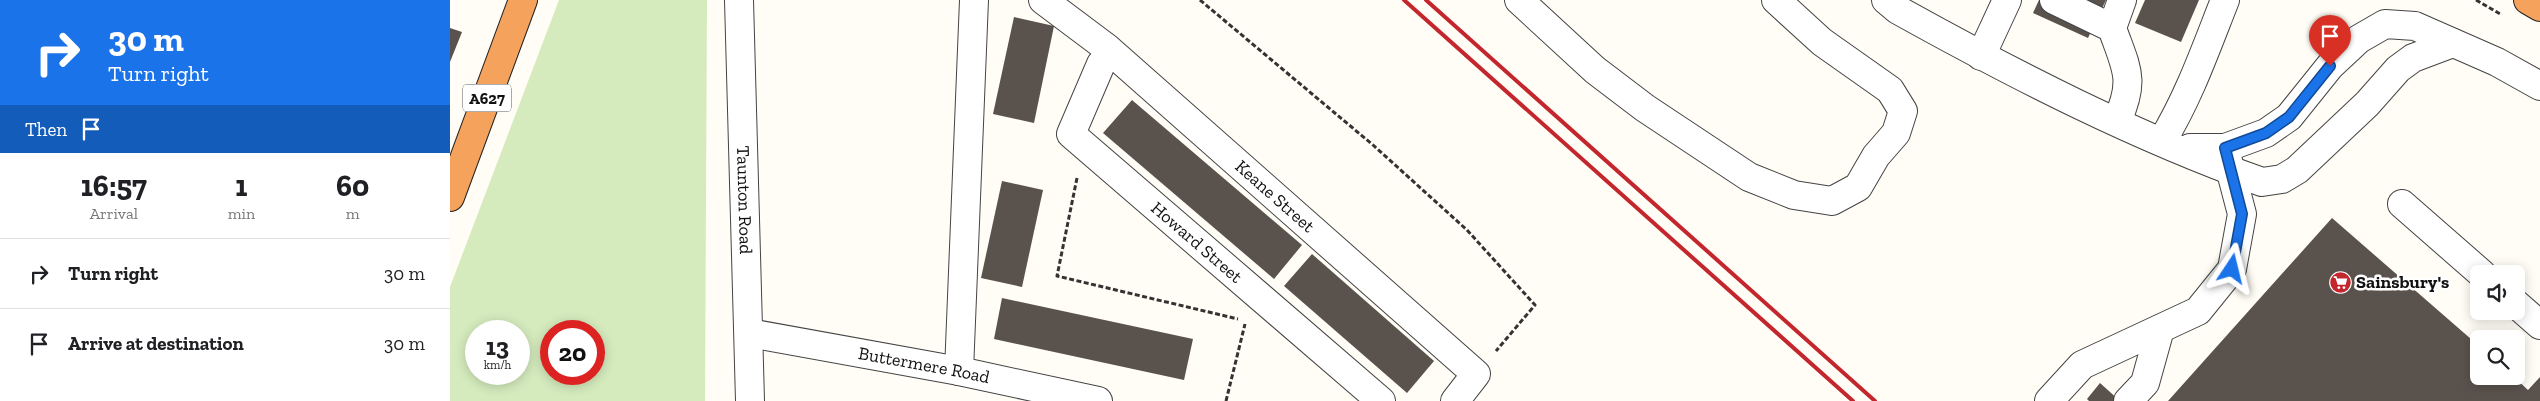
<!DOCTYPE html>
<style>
body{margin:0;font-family:"Zilla Slab",serif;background:#f6f6f6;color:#202124;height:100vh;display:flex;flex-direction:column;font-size:19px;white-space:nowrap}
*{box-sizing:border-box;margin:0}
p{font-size:16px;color:#757577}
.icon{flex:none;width:28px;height:28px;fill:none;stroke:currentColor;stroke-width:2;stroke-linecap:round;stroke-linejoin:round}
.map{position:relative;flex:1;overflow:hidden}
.drawer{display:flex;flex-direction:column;background:#fff;width:450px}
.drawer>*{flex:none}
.top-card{background:#1a73e8;color:#fff;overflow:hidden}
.buttons{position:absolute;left:2020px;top:265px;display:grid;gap:10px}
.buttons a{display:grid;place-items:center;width:55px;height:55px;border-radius:8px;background:#fff;box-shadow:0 2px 12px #0003;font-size:25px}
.speed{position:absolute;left:15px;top:320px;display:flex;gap:10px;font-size:25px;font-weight:700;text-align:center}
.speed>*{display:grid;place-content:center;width:65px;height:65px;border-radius:50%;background:#fff;box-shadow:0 2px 12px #0003;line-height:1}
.speed small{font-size:12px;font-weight:400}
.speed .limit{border:8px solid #d22;background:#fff;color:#111}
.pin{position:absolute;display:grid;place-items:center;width:42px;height:42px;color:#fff;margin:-51px -21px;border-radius:50% 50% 50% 0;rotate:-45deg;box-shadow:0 0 5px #0007}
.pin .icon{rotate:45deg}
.me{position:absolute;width:55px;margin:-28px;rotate:10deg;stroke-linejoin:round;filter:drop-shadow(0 0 4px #0008)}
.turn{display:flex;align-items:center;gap:18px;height:105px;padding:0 25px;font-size:22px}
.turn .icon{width:65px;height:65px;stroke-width:2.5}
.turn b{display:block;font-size:35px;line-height:42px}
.then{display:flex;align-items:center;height:48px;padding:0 25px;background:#0003;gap:10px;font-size:19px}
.eta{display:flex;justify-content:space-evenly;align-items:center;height:85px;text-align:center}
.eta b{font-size:30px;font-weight:700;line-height:35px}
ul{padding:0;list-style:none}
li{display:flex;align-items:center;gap:15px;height:70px;padding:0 25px;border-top:1px solid #e0e0e0}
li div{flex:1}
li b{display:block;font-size:19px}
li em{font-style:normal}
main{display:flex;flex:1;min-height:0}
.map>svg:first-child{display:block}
.green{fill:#d5ebbd;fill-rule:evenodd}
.building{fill:#5a524d}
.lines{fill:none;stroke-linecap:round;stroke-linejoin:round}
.minor-casing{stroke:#444;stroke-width:30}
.highway-casing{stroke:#222;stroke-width:30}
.path{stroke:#333;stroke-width:3;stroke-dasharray:5 2.5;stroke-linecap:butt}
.minor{stroke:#fff;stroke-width:28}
.highway{stroke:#f5a25d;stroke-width:28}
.rail{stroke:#c4262e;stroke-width:4}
.route-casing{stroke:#114b97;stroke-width:12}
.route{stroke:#1a73e8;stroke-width:9}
.labels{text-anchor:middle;stroke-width:5;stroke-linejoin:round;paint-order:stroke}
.shield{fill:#fff;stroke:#585858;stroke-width:1}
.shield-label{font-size:16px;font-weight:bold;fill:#111}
.street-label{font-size:18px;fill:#111;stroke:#fff}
.poi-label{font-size:18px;font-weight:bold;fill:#111;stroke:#fff;text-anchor:start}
</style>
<main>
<section class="drawer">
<div class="top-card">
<div class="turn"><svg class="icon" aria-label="right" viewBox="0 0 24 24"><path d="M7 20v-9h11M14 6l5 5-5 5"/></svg><div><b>30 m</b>Turn right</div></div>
<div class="then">Then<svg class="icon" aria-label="arrive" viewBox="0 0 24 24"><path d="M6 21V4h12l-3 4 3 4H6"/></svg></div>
</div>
<div class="eta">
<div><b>16:57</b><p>Arrival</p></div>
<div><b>1</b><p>min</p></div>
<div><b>60</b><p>m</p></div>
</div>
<ul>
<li><svg class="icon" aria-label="right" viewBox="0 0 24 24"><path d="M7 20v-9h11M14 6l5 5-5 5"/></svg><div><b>Turn right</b></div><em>30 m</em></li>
<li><svg class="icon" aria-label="arrive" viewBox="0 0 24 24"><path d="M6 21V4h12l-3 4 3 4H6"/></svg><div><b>Arrive at destination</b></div><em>30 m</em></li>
</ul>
</section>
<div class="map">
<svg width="2090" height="401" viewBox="0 0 2090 401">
<rect width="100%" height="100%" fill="#fffdf5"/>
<path class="green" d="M109 0H257L255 401H0V287ZM26 331H69V374H26ZM101 331H144V374H101Z"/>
<g class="building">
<polygon points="1589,0 1656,0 1638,38 1583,13"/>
<polygon points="1695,0 1749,0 1731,42 1685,23"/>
<polygon points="564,17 604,26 584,123 543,114"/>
<polygon points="0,28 12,32 0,62"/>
<polygon points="682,100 852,245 824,279 653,133"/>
<polygon points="552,181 593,190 572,287 531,278"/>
<polygon points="1882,218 2029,346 2029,376 2063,376 2078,390 2090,377 2090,401 1718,401"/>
<polygon points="862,254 984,361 957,393 834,286"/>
<polygon points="552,298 743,339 734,380 544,339"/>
<polygon points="1650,383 1670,401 1639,401 1637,399"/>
</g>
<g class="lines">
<defs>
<g id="minor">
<path id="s1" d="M289 0 300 401"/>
<path id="s2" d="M593 0 657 48 1026 374 1005 401"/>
<polyline points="1069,0 1145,70 1195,108 1299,177 1344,195 1382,201 1408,187 1426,156 1446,133 1453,111 1440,90 1372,42 1326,0"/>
<path d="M1436 0 1448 10C1565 75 1686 137 1812 182L1832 179 1847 170 1917 104 1948 69 1963 58 2003 43"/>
<path d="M1604 0 1662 28C1676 68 1686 79 1667 121"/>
<polyline points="1662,28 1672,0"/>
<polyline points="1531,56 1557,0"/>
<path id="s3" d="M651 64 621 134 931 401"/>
<path d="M1712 141C1739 97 1756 48 1775 0"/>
<polyline points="1740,148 1775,148 1816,133 1839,117 1880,66 1909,39 1935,24 1965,26 2047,62 2090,86"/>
<polyline points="1952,204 2032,274"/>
<polyline points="2066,304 2090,325"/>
<path id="s4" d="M299 333 509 371 648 401"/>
<polyline points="509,371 524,0"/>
<polyline points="1599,401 1632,365 1748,311 1782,269 1792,214 1777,157"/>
<polyline points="1678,401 1695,383 1710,329"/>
</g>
<g id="highway">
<polyline points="2078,0 2090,7"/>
<polyline points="0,197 73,0"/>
</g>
</defs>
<use href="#minor" class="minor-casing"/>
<use href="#highway" class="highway-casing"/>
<g class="path">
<polyline points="750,0 923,145 1017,230 1085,305 1046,351"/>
<polyline points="2026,0 2052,15"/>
<polyline points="627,178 607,276 788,319"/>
<polyline points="776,401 795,324"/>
</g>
<use href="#minor" class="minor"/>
<use href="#highway" class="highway"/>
<g class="rail">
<polyline points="954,0 1403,401"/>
<polyline points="976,0 1425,401"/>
</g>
</g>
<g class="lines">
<defs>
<polyline id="route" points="1782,269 1792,214 1775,148 1816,133 1839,117 1880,66"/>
</defs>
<use href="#route" class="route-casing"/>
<use href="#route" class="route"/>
</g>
<defs>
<symbol id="supermarket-disc" viewBox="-11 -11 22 22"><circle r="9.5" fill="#c4262e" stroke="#fff"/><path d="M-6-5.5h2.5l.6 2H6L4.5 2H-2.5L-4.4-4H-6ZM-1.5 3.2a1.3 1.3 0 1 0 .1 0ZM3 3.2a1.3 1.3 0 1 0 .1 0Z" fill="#fff"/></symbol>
</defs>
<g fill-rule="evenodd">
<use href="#supermarket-disc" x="1878" y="270" width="25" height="25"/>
</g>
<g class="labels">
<rect class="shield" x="13" y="84.5" width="48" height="27" rx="4"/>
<g class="shield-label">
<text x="37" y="104">A627</text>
</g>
<g class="street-label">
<text dy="6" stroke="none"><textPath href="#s2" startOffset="304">Keane Street</textPath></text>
<text dy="6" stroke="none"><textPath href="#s1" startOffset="200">Taunton Road</textPath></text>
<text dy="6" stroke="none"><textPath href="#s3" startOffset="242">Howard Street</textPath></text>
<text dy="6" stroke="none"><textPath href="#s4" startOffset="178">Buttermere Road</textPath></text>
</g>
<g class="poi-label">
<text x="1906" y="288">Sainsbury's</text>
</g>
</g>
</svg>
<div class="buttons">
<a><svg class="icon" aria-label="sound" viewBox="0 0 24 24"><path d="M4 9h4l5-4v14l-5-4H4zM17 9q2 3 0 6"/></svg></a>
<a><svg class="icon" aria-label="search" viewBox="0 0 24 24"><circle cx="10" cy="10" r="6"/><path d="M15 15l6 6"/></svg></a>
</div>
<div class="speed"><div>13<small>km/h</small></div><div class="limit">20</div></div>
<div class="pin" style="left:1880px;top:66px;background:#d93025"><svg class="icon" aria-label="arrive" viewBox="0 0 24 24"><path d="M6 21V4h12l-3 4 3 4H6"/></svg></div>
<svg class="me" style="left:1782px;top:269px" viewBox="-20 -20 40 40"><path d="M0-17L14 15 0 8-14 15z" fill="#1a73e8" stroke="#fff" stroke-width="4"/></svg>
</div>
</main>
